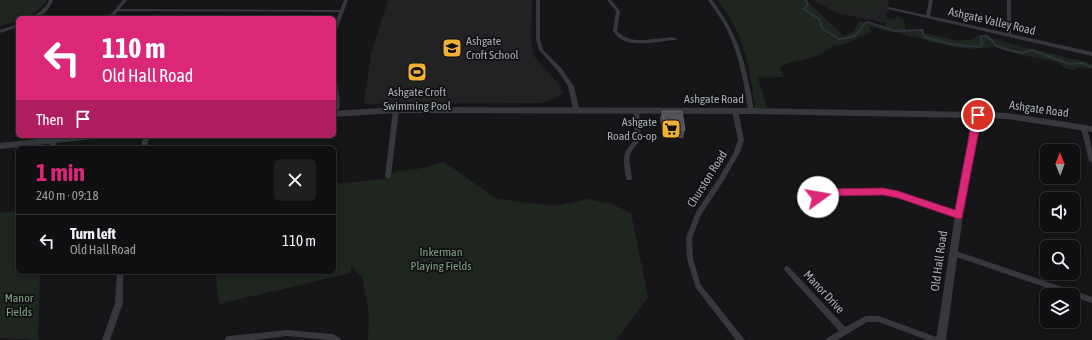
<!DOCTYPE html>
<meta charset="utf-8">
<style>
body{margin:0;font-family:"Asap Condensed",sans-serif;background:#1e1e20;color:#f1f3f6;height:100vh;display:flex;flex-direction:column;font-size:15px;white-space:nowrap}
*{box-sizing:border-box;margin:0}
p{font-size:13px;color:#9c9d9f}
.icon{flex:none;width:22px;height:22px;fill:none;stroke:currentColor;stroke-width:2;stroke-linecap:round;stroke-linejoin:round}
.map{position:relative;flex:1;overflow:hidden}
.details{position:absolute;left:16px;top:146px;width:320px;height:128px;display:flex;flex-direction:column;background:#101012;border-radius:6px;box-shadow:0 2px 6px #0003,0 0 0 1px #303032}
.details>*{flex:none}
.guide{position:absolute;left:16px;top:16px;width:320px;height:122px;border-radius:6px;box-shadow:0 2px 6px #0003,0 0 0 1px #303032;background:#db2777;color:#fff;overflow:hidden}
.needle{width:26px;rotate:359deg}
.controls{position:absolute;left:1040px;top:144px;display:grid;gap:8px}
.controls a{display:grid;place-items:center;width:40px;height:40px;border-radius:6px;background:#101012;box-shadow:0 2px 6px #0003,0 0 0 1px #303032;font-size:20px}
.pin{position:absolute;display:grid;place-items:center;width:34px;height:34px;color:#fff;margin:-17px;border:2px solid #fff;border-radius:50%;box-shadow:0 1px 4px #0007}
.me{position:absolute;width:44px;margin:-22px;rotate:77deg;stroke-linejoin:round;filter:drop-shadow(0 0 3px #0008)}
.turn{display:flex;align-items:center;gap:14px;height:84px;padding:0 20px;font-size:18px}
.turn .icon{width:52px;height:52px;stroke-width:2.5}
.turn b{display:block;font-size:28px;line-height:34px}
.then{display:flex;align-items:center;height:38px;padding:0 20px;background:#0003;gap:8px;font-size:15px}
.round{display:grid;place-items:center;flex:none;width:42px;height:42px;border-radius:6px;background:#1e1e20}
.overview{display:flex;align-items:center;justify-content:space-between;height:68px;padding:0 20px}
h1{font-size:24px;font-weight:700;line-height:30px;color:#db2777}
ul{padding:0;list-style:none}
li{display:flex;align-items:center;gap:12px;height:52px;padding:0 20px;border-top:1px solid #303032}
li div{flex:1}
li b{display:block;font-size:15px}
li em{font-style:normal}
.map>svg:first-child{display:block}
.built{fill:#222225}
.green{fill:#1e261f}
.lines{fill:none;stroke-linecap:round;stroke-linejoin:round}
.stream{stroke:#2c353c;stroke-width:2}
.minor{fill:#37383d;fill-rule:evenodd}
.tertiary{fill:#37383d;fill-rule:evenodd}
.wall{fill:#47494d}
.building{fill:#525359;stroke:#5f6168}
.route{fill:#db2777;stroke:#8e194d}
.labels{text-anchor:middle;stroke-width:3.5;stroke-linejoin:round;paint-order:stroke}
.street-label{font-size:12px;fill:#a8adb8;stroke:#111113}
.poi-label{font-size:12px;fill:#a8adb8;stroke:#111113;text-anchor:start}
.park-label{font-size:12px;fill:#7fa381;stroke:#111113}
</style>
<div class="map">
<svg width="1092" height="340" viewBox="0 0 1092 340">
<rect width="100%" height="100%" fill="#161618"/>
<g class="built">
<polygon points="388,0 532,0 531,42 534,56 560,85 563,93 556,98 541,103 364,104 371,53"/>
<polygon points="814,0 889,0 886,23 836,13"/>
</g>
<g class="green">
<path d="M0 0H47C41 10 29 18 18 18V21L0 26Z"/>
<path d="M717 0H806L844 36 854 31 859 21 886 26V18L892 19 898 16 904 21 906 29 957 40H971L978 35C996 38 1014 45 1032 49 1052 54 1072 58 1092 64V69L1077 67 1075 70 1066 69 1057 62 1021 55 994 47 973 49 953 47 869 26 872 32 843 45 834 46 823 53 811 58 788 63 780 67 784 77 758 78 767 108H755C749 66 745 33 717 0Z"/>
<polygon points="822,0 883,0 882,6 875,15 829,3"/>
<polygon points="411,60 424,60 422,67 427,67 425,77 420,77 418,86 405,85"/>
<polygon points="444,162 497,199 555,206 588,199 609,203 631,213 648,297 616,340 368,340 369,314 362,277 351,266 351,273 219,304 215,272 334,272 334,184 385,179 397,171 417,169"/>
<polygon points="18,211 18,272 40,272 38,340 0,338 0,213"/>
</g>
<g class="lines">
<path class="stream" d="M806 0 808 5 804 9 819 19 823 29 839 39C846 38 854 38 859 32 862 28 862 25 867 22L895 31 922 30 924 36 928 38 951 44 980 47 982 44 981 36H987L997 46 1008 50 1022 53 1032 50 1069 64 1082 63 1092 67"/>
<g class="minor">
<path d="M49 0H53C50 9 42 18 32 18L46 6Z"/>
<polygon points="123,0 127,0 120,9 340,10 344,0 348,0 336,32 334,33 334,26 339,12 118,11 112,18 108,18"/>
<polygon points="536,0 540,0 540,39 543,50 561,68 574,86 579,109 578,110 576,111 573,109 568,86 557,70 539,50 536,39"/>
<path d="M607 0H611L620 11 617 31C631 45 648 39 665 38 670 37 674 37 677 39L675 40C659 41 633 48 619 38 617 36 614 33 613 31L616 11Z"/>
<path d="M708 0H712C718 8 724 17 729 26 744 52 749 82 754 111L753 112 751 113 748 111C744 82 739 53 725 26 720 17 714 9 708 0Z"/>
<polygon points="929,0 933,0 930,16 1007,33 1007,0 1011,0 1011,34 1092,52 1092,56 888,9 886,8 888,7 926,15"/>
<polygon points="18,24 18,27 0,33 0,30"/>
<path d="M334 80 337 82C338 92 344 110 334 116Z"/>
<polygon points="396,108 399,110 391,176 390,178 386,178 385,176 393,110"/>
<path d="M636 108 639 110 641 139 631 152 629 159 632 178 631 180H627L626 178C623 157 621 156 635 139L633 110Z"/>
<polygon points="735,109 738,111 744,140 740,152 724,180 701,215 692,238 693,259 701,285 745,340 736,340 696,288 687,259 686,238 696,212 720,176 734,152 738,140 732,111"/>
<polygon points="1084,126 1087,128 1092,149 1092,163 1089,161 1081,128"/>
<polygon points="144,136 150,136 146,148 140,148"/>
<polygon points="55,138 58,140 54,148 48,148 53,139"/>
<polygon points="883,190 898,193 961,213 962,215 961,217 959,218 898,197 883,194 824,195 821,198 819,214 815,214 814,212 815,197 821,191"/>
<polygon points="953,250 1092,297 1092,303 1073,297 1073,295 1068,295 951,255 950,253 951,251"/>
<polygon points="787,266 789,267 845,327 866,316 879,316 939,338 940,340 927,340 879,322 867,322 837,340 826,340 827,338 839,331 785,271 784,269 785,267"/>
<polygon points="117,272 123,272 123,303 110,340 102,340 115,303"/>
<polygon points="287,330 333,334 340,338 341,340 328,340 287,336 253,340 226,340 225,339 226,337 229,336"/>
</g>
<g class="tertiary">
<polygon points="396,107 751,108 978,112 1008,113 1092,126 1092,132 1008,119 981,118 963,215 946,340 936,340 955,215 974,118 751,114 438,113 396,113 334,117 334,111"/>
<polygon points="67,136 97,136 93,139 0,149 0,143"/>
</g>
</g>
<polygon class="wall" points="662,111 685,130 683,138 663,138 660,119"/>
<polygon class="building" points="662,111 682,111 685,130 665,130"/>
<polygon class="route" points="978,112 982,115 962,218 959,219 898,198 883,195 825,196 818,201 814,199 813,197 814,194 823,189 883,188 898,191 955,210 973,115"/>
<defs>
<symbol id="school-square" viewBox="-11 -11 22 22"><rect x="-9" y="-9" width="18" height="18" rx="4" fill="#f2b134" stroke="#111113"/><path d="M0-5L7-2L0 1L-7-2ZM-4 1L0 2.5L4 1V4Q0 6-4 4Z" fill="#111"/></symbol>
<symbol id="stadium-square" viewBox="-11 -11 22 22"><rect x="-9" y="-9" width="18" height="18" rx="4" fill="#f2b134" stroke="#111113"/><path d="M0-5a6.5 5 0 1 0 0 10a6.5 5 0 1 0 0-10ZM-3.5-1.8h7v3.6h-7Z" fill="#111"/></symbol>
<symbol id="supermarket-square" viewBox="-11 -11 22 22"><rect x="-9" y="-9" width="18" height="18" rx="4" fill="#f2b134" stroke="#111113"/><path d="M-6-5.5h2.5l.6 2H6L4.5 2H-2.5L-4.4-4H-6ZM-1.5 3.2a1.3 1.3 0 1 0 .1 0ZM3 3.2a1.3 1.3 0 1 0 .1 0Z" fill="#111"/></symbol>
</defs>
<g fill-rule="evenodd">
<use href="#school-square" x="441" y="37" width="22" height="22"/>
<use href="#stadium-square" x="406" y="61" width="22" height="22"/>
<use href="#supermarket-square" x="660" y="118" width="22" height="22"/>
</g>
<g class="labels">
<g class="street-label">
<text transform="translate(992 21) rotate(13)" y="4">Ashgate Valley Road</text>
<text x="714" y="103">Ashgate Road</text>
<text transform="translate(1039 109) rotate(8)" y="4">Ashgate Road</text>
<text transform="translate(707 179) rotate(-58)" y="4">Churston Road</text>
<text transform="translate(939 261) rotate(-82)" y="4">Old Hall Road</text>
<text transform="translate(824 292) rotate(47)" y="4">Manor Drive</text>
</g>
<g class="poi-label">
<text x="466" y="45">Ashgate<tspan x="466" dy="14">Croft School</tspan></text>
<text x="417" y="96" text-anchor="middle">Ashgate Croft<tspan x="417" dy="14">Swimming Pool</tspan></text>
<text x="657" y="126" text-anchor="end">Ashgate<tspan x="657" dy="14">Road Co-op</tspan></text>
</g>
<g class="park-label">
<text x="441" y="256">Inkerman<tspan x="441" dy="14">Playing Fields</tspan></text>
<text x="19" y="302">Manor<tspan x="19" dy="14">Fields</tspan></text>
</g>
</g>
</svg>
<div class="controls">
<a><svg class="needle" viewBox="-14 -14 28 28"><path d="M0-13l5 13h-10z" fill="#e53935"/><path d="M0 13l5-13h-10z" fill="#9c9d9f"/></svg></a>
<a><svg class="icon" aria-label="sound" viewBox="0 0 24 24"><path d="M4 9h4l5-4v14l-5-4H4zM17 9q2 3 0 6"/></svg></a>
<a><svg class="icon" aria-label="search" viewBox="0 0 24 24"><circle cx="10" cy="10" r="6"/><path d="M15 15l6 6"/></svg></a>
<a><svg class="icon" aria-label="layers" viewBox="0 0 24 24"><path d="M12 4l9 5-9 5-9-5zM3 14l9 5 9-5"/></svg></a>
</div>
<div class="pin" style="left:978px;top:115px;background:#d93025"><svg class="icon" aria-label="arrive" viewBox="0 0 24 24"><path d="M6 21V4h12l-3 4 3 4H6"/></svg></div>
<svg class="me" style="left:818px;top:197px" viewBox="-20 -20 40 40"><circle r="19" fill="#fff"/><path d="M0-13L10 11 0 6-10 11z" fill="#db2777"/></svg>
<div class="guide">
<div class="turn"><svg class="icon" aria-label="left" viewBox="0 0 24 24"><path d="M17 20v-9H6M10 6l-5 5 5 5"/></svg><div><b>110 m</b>Old Hall Road</div></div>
<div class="then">Then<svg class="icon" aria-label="arrive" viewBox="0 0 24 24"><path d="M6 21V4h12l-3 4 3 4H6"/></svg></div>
</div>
<section class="details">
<div class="overview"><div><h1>1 min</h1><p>240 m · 09:18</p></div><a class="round"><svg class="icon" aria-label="close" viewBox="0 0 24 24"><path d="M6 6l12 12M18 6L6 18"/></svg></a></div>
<ul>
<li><svg class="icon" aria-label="left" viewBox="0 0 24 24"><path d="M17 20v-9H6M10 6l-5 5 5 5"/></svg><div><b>Turn left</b><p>Old Hall Road</p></div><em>110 m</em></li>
</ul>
</section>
</div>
